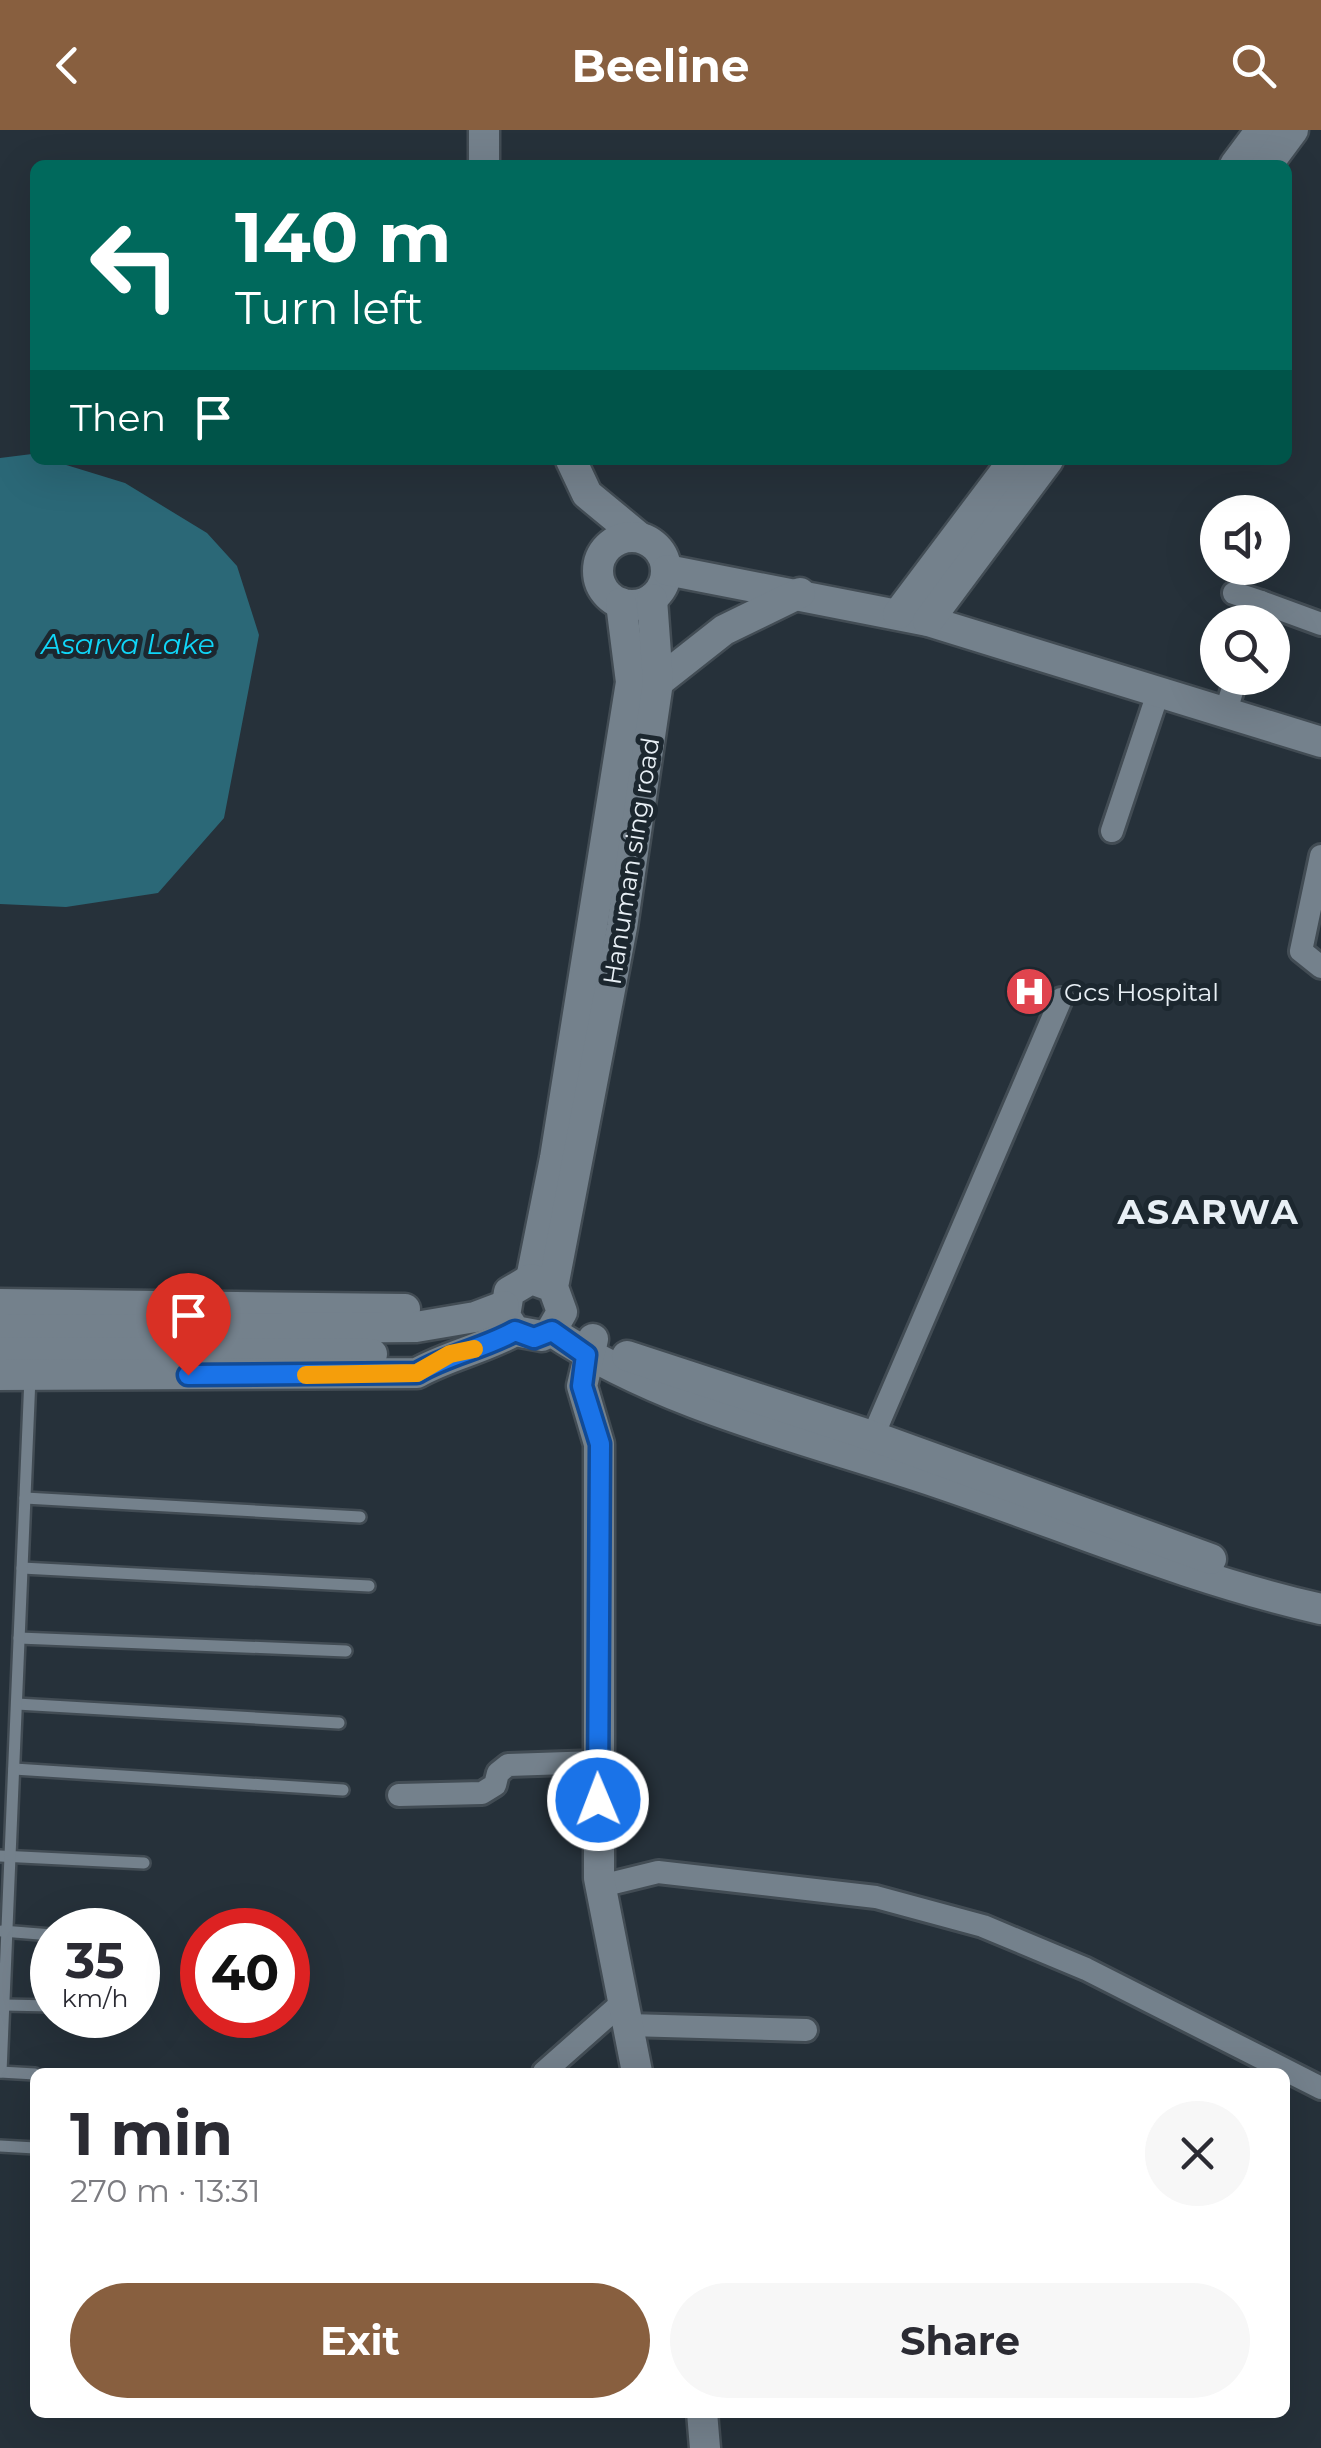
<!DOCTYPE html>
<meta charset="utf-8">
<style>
body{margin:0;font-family:Montserrat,sans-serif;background:#f7f7f7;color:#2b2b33;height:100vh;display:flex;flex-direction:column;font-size:38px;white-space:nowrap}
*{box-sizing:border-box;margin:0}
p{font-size:32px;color:#7c7c81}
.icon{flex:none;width:55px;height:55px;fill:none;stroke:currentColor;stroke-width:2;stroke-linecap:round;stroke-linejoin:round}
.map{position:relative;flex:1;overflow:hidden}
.details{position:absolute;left:30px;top:1938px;width:1260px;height:350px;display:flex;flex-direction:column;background:#fff;border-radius:15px;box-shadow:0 10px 40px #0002}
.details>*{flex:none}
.guide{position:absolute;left:30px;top:30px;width:1262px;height:305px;border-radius:15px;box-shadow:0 10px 40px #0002;background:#00695c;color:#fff;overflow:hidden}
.tools{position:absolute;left:1200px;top:365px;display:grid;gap:20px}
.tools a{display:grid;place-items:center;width:90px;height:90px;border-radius:50%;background:#fff;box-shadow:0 10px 40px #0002;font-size:50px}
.speed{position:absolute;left:30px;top:1778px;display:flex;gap:20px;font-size:50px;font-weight:700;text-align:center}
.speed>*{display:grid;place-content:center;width:130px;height:130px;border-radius:50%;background:#fff;box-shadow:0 10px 40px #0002;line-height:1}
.speed small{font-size:25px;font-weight:400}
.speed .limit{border:15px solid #d22;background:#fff;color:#111}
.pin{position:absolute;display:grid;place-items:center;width:85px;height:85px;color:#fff;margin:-102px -42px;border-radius:50% 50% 50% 0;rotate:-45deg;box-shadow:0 0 10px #0007}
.pin .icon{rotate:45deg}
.me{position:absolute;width:110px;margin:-55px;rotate:359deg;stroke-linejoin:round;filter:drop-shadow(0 0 8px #0008)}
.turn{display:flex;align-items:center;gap:35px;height:210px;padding:0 40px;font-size:45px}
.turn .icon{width:130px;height:130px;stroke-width:2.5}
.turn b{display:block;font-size:70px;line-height:85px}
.then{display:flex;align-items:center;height:95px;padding:0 40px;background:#0003;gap:20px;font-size:38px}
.round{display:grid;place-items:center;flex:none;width:105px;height:105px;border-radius:52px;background:#f7f7f7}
.headline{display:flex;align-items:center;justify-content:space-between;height:170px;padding:0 40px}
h1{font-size:60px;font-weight:700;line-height:75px}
.action{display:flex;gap:20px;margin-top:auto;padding:20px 40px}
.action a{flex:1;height:115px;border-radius:60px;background:#885f3f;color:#fff;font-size:40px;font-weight:700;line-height:115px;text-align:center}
.action a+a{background:#f7f7f7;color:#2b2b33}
header{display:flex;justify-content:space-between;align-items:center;height:130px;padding:0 40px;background:#885f3f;color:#fff;font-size:45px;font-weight:700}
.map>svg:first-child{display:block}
.water{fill:#2b6877}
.building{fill:#70450d}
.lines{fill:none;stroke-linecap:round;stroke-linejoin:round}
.lane-casing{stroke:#424c54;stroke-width:16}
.street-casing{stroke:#424c54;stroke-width:28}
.secondary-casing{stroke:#424c54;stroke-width:35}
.lane{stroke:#74818c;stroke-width:11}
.street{stroke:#74818c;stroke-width:22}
.secondary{stroke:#74818c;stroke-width:30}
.route-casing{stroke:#114b97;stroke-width:25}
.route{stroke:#1a73e8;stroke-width:18}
.slow{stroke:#f59e0b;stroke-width:18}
.labels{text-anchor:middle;stroke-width:10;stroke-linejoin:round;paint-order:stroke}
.street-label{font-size:25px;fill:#e8eff5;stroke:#1c272f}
.poi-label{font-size:25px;fill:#e8eff5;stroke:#1c272f;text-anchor:start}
.water-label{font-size:28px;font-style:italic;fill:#10d6f8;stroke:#1c272f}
.district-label{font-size:35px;font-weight:bold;letter-spacing:2.5px;fill:#e8eff5;stroke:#1c272f}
</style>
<header><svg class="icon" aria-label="back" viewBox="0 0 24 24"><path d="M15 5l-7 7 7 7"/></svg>Beeline<svg class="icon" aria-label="search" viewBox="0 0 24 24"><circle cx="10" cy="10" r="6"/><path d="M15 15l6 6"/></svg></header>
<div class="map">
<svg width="1321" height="2318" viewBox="0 0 1321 2318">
<rect width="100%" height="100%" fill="#26313a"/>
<polygon class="water" points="32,324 35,330 50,330 125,353 207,403 237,436 259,505 224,688 158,763 66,777 0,774 0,328"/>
<polygon class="building" points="1020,840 1050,850 1042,877 1011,868"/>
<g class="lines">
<defs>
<g id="lane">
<polyline points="25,1368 360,1387"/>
<polyline points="22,1438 369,1456"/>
<polyline points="19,1508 346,1521"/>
<polyline points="17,1574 339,1593"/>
<polyline points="14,1639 343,1660"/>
<polyline points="0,1726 144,1733"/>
<polyline points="2,1801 52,1805"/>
<polyline points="4,1875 52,1876"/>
<polyline points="0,1942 35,1944"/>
<polyline points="1,1942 30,1247"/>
<polyline points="0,2016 35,2018"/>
</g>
<g id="street">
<polyline points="1234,463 1261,472"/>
<polyline points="1254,492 1261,472 1321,494"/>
<polyline points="1226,581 1236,548"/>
<polyline points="1112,701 1158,563"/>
<polyline points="1321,726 1301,821 1321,837"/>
<polyline points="867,1320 1061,869"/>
<polyline points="399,1665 482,1663 495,1655 498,1643 508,1635 597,1632"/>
<polyline points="601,1756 658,1742 876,1767 983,1796 1086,1839 1321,1958"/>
<polyline points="628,1895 806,1900"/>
<polyline points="544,1942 622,1873"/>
</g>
<g id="secondary">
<polyline points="484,35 484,0"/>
<polyline points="1235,35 1261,0"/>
<polyline points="1267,35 1293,0"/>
<polyline points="571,330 587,364 639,407"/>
<circle cx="632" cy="441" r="34"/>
<polyline points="667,440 928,491 1321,612"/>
<polyline points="898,484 1014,330"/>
<polyline points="928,491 1048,330"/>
<polyline points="658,552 724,500 800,463"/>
<polyline points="531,1149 555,1028 631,552 621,473"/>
<polyline points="553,1157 531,1149 509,1162 505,1186 515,1201 542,1206 551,1201 562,1182 553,1157 622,797 658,552 652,469"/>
<polyline points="0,1174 405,1179"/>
<polyline points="0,1200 416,1197 475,1187 504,1176"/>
<path d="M551 1201C667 1278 809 1309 939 1353 1066 1396 1189 1449 1321 1479"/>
<polyline points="593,1209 582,1256 599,1314 599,1748 637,1942"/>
<polyline points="0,1222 372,1224"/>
<polyline points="627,1226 872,1306 1211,1429"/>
<path d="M0 1245 417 1243C449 1225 483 1219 515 1201"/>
<polyline points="702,2282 705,2318"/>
</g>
</defs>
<use href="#lane" class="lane-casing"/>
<use href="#street" class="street-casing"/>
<use href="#secondary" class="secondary-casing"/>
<use href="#lane" class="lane"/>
<use href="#street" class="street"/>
<use href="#secondary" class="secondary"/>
</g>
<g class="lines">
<defs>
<path id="route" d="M188 1245 417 1243C449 1224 483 1219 515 1201L534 1208 552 1201 586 1225 582 1256 600 1314 598 1670"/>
</defs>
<use href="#route" class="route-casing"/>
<use href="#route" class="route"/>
<polyline class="slow" points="306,1245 417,1243 450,1224 474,1219"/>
</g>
<defs>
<symbol id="hospital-disc" viewBox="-11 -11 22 22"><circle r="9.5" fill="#e0444e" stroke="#1c272f"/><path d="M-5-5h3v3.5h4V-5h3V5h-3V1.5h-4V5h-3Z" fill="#fff"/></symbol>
</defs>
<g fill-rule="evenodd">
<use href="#hospital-disc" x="1002" y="834" width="55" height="55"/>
</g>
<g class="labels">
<g class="street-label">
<text transform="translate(631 731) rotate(-81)" y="9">Hanuman sing road</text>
</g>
<g class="poi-label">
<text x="1064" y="871">Gcs Hospital</text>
</g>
<g class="water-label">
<text x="128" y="524">Asarva Lake</text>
</g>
<g class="district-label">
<text x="1209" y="1094">ASARWA</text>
</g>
</g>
</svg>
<div class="tools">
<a><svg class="icon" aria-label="sound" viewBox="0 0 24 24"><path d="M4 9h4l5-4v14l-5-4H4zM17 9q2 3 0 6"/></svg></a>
<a><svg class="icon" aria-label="search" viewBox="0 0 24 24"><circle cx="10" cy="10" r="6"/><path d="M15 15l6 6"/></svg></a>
</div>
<div class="speed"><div>35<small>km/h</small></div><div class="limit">40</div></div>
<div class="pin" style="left:188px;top:1245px;background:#d93025"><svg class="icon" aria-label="arrive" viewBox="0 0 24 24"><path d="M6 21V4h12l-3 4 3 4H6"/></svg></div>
<svg class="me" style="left:598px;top:1670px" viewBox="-20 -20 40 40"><circle r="17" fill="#1a73e8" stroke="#fff" stroke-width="3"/><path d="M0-11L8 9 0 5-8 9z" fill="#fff"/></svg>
<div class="guide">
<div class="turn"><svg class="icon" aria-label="left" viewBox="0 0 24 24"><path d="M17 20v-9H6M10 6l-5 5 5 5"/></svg><div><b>140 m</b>Turn left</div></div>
<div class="then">Then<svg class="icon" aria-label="arrive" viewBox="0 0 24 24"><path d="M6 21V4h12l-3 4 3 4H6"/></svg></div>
</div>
<section class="details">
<div class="headline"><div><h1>1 min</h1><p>270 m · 13:31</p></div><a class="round"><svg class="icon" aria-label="close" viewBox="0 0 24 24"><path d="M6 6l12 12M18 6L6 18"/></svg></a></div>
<div class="action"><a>Exit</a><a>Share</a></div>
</section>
</div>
